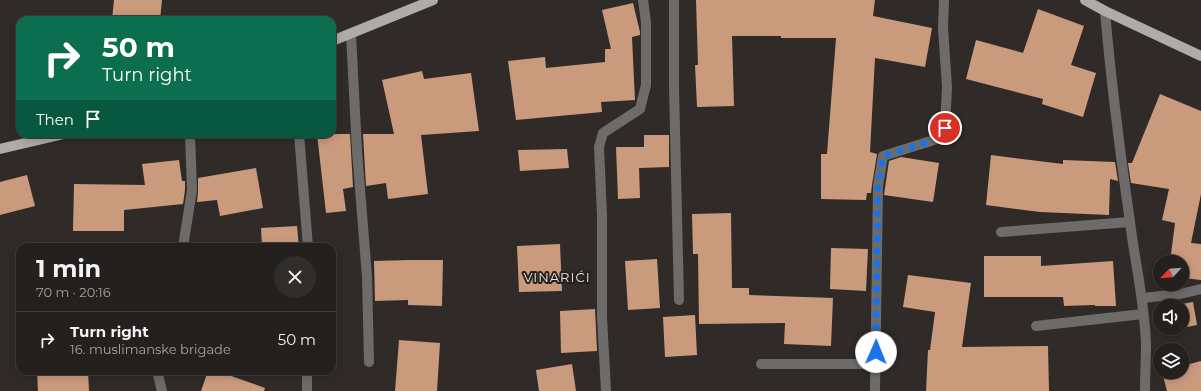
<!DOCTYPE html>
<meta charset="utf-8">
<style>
body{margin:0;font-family:Montserrat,sans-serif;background:#302d2b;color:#f1f3f6;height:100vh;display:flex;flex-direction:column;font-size:15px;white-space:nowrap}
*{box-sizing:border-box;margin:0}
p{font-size:13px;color:#a3a3a4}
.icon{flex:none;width:22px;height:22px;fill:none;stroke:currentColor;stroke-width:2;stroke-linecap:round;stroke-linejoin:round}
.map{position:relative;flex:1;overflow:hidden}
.sheet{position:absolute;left:16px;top:243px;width:320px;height:132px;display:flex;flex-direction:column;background:#24201e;border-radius:12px;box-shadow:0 2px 10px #0003,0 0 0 1px #413e3c}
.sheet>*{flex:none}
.banner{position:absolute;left:16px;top:16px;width:320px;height:122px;border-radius:12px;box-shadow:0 2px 10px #0003,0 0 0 1px #413e3c;background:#0b6e4f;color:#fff;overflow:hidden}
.needle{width:26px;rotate:244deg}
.fabs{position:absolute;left:1153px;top:255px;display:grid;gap:8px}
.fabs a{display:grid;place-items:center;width:36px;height:36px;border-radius:50%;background:#24201e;box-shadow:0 2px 10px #0003,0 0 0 1px #413e3c;font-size:20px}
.pin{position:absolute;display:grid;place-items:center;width:34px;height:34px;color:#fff;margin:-17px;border:2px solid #fff;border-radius:50%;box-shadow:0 1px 4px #0007}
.me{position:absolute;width:44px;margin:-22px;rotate:1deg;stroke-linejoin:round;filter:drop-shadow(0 0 3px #0008)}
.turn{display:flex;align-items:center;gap:14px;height:84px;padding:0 20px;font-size:18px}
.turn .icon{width:52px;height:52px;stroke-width:2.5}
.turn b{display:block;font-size:28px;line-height:34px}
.then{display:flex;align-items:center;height:38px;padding:0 20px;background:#0003;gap:8px;font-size:15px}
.round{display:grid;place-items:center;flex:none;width:42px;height:42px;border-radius:21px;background:#302d2b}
.summary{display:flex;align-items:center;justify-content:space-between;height:68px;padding:0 20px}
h1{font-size:24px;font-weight:700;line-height:30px}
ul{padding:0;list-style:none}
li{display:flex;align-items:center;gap:12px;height:56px;padding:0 20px;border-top:1px solid #413e3c}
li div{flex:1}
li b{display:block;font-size:15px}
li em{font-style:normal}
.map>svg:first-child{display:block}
.building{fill:#ca9a7d}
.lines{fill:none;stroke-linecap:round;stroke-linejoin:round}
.service{stroke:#6e6c6a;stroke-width:10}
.minor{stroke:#6e6c6a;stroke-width:10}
.primary{stroke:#afaba7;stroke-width:10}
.route{stroke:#1a73e8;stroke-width:7;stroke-dasharray:0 12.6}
.labels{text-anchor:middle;stroke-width:4;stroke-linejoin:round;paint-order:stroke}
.neighbourhood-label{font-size:13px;letter-spacing:1px;fill:#e9e6e4;stroke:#26211f}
</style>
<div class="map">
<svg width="1201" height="391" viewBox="0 0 1201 391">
<rect width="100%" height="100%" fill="#302b28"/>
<g class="building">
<polygon points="114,0 162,0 160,20 112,20"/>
<polygon points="696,0 875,0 873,16 932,28 925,67 875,58 870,152 877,154 872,185 871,193 867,193 866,200 821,199 821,154 827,154 836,38 781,38 781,36 732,36 734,106 697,107 695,65 698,65"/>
<polygon points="633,3 640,32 640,35 632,37 635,100 601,102 602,112 516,120 508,61 545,57 546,68 605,62 605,49 611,49 602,10"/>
<polygon points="1038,9 1084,26 1071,65 1096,73 1083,117 1042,104 1043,99 966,79 976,40 1023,53"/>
<polygon points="422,71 424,79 471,73 479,131 421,135 428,194 388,199 386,183 366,186 363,134 394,134 382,80"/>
<polygon points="1160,94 1201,111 1201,194 1191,243 1201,244 1201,280 1184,278 1183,282 1182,282 1182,262 1170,262 1175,223 1162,220 1169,189 1131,183 1128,163 1132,163"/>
<polygon points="317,134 350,134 353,187 343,189 346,211 326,213"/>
<polygon points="644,135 669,135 669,167 639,168 640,198 618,199 616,147 644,147"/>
<polygon points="567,149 569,168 520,171 518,150"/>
<polygon points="991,155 1063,164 1063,160 1115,162 1118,181 1110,179 1109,215 1040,212 986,205"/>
<polygon points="901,157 939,163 933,202 884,195 889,161"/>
<polygon points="179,160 182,181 185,181 185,190 183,204 124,210 124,231 73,231 74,184 145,185 142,164"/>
<polygon points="256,168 263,208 220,216 217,200 197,202 198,191 198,178"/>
<polygon points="27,175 35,206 0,215 0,182"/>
<polygon points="731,213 732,288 749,288 749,295 833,298 831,346 784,344 785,323 699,324 698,254 693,254 692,214"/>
<polygon points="297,226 299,247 262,247 261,228"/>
<polygon points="560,244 562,291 519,292 517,246"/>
<polygon points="831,248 868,249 866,291 830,289"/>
<polygon points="984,256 1041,256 1041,266 1113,261 1116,306 1095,306 1095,305 1064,306 1063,297 984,297"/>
<polygon points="657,259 660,308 628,310 625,261"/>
<polygon points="409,260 443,260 442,306 408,305 408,300 375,301 374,261"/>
<polygon points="908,275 971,283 962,347 1048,346 1049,391 926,391 928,350 930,350 935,312 903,307"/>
<polygon points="1193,302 1197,325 1182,328 1182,306 1171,306"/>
<polygon points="595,309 597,351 561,353 560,311"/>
<polygon points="695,315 697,355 665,357 663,317"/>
<polygon points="399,340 440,343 437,391 395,391"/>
<polygon points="1201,361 1201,391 1167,391 1162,372 1182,372 1182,366"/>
<polygon points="572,364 576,391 539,391 536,370"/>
<polygon points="37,371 88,371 89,391 38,391"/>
<polygon points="208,371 217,371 265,388 264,391 201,391"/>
</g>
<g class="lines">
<g class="service">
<polyline points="674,0 674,88 679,300"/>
<polyline points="351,34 357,151 367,277 369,362"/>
<polyline points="1001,232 1130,222"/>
<polyline points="1036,326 1143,314"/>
<polyline points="761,364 875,364"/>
</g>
<g class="minor">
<path d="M1105 11C1111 82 1120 152 1130 222 1135 263 1145 304 1146 345 1146 361 1145 376 1145 391"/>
<polyline points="299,134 308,247"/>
<polyline points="183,247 192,190 190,134"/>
<polyline points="1142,298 1180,294 1201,289"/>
<polyline points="157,371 162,391"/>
<polyline points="307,391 307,371"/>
<polyline points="606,391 602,317 602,215 599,147 603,133 640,109 646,85 646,22 643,0"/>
<polyline points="875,391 878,186 883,156 934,140 945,128 947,87 943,28 944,0"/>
</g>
<g class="primary">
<polyline points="1085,0 1105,11 1201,56"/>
<polyline points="332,41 433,0"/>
<polyline points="0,149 64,134"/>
</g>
</g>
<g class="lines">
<polyline class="route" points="876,352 878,186 883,156 934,140 945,128"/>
</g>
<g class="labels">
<g class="neighbourhood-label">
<text x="557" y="282">VINARIĆI</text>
</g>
</g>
</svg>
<div class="fabs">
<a><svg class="needle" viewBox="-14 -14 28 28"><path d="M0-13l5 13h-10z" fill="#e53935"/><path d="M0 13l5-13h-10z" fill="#a3a3a4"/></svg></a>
<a><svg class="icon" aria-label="sound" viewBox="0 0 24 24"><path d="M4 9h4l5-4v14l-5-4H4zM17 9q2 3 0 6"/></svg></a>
<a><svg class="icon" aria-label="layers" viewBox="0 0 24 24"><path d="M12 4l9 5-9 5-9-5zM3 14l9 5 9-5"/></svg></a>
</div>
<div class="pin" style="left:945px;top:128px;background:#d93025"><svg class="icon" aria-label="arrive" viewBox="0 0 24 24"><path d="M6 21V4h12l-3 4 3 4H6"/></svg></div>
<svg class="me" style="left:876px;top:352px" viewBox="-20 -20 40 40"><circle r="19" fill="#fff"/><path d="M0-13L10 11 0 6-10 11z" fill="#1a73e8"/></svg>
<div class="banner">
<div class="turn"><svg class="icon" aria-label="right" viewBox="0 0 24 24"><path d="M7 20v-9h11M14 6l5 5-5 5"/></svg><div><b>50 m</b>Turn right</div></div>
<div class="then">Then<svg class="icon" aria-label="arrive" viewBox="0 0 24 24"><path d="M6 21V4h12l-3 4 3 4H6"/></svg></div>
</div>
<section class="sheet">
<div class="summary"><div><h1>1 min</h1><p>70 m · 20:16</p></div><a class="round"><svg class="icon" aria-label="close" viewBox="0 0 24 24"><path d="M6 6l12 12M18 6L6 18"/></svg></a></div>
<ul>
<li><svg class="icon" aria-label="right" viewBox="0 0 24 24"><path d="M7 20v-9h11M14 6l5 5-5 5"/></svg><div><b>Turn right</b><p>16. muslimanske brigade</p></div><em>50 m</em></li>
</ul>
</section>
</div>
